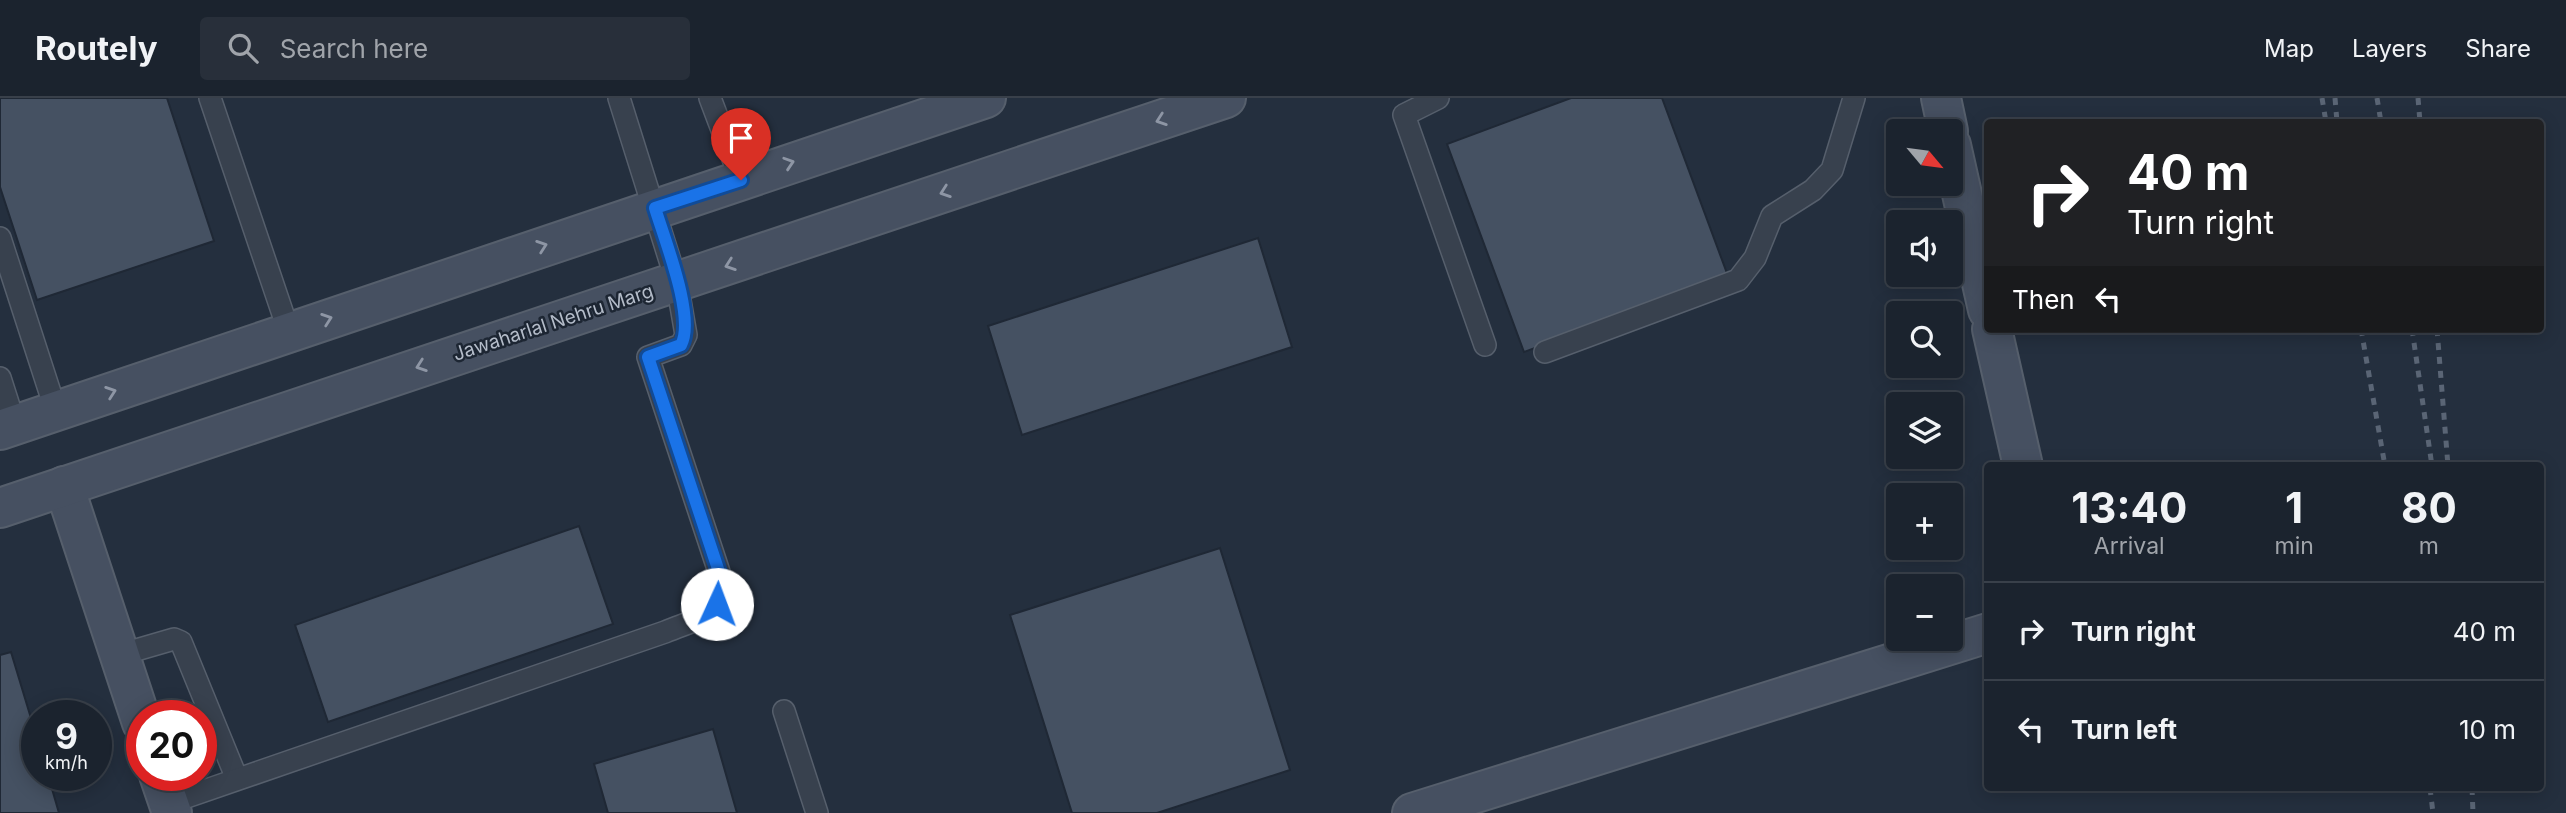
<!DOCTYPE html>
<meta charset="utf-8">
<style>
body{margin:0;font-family:Inter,sans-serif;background:#282f3a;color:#f1f3f6;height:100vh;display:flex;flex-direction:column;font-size:26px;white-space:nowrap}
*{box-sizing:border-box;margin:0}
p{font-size:23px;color:#a0a4aa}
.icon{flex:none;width:38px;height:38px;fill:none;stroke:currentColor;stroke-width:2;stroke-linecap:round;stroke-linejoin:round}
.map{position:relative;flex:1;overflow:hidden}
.drawer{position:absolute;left:1984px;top:364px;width:560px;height:329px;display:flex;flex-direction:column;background:#1b232e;border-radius:7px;box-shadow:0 4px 18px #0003,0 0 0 2px #39404a}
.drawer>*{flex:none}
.guide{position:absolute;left:1984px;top:21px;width:560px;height:214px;border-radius:7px;box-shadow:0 4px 18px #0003,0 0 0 2px #39404a;background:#202124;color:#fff;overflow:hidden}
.needle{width:46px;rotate:119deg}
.controls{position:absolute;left:1886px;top:21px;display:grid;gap:14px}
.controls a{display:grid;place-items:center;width:77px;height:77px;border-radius:7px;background:#1b232e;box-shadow:0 4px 18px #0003,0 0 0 2px #39404a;font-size:35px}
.speed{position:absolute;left:21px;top:602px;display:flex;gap:14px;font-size:35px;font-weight:700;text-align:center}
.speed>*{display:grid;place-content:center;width:91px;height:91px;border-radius:50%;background:#1b232e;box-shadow:0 4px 18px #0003,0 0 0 2px #39404a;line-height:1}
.speed small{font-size:18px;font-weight:400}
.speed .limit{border:10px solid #d22;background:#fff;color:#111}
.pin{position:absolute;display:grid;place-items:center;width:60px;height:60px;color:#fff;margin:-72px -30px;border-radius:50% 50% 50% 0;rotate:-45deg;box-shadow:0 0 7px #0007}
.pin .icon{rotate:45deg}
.me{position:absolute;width:77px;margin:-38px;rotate:2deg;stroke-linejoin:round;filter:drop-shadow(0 0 5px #0008)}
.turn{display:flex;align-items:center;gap:24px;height:147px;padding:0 28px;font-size:32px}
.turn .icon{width:91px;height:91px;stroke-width:2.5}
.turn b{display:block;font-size:49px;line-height:60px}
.then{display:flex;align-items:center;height:66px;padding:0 28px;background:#0003;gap:14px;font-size:26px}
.eta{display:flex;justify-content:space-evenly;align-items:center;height:119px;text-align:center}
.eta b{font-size:42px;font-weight:700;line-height:49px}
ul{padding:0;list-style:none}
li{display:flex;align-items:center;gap:21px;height:98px;padding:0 28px;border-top:2px solid #39404a}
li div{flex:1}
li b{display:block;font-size:26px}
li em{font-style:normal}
header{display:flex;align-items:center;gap:42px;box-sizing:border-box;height:98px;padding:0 35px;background:#1b232e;border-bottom:2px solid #39404a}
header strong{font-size:33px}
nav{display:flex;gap:38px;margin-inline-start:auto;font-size:24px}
.search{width:490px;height:63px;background:#282f3a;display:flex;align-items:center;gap:18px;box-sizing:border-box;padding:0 24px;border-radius:7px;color:#a0a4aa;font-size:26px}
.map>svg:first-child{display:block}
.building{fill:#455162;stroke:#1f2835;stroke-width:2}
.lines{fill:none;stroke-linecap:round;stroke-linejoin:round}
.lane-casing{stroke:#565f6c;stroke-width:24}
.secondary-casing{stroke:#565f6c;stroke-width:42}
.lane{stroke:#38414e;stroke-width:21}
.secondary{stroke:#465061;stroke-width:38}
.rail{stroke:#5a6575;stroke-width:5;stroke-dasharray:7 7;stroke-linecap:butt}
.oneway{stroke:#8e96a5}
.route-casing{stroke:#114b97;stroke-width:18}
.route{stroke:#1a73e8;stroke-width:12}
.labels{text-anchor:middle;stroke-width:5;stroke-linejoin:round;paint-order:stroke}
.street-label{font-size:19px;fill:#b4bcc9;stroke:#1d2633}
</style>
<header>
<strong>Routely</strong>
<div class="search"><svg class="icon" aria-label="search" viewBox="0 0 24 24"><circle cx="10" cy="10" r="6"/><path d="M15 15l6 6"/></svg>Search here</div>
<nav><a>Map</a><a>Layers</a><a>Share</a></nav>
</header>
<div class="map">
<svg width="2566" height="715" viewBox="0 0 2566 715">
<rect width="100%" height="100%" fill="#242f3e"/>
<g class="building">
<polygon points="0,0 167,0 214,143 37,202 0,89"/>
<polygon points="1571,0 1662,0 1728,178 1524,254 1447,46"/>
<polygon points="1258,140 1292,249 1022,337 988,228"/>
<polygon points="579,428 613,526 328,624 295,527"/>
<polygon points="1220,450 1290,672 1157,715 1072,715 1010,517"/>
<polygon points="11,554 37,640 37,677 48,677 59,715 0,715 0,557"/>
<polygon points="713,631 737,715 608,715 594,666"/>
</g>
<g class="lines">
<defs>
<g id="lane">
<polyline points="210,0 289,234"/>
<polyline points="710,0 741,82"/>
<polyline points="1438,0 1404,17 1485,247"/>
<polyline points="0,140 56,313"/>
<polyline points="1545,254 1738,182 1755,160 1772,118 1813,92 1832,72 1854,0"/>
<polyline points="0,280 15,327"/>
<polyline points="119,557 174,541 181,544 237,681"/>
<polyline points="784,613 817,715"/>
<path d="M169 705 665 534C701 519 714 522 721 480L648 259 681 247 686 237 677 185 619 0"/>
</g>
<g id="secondary">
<polyline points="1941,0 1948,33"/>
<polyline points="1951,47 1988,212"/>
<polyline points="1992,231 2023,368"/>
<polyline points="0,332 986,0"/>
<polyline points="64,388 142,625"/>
<polyline points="0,410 1226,0"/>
<polyline points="159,677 172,715"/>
<polyline points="1412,715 1988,535"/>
</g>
</defs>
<use href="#lane" class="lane-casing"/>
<use href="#secondary" class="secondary-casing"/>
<use href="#lane" class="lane"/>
<use href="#secondary" class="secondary"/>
<g class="rail">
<polyline points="2322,0 2326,24"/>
<polyline points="2335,0 2337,24"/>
<polyline points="2377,0 2381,24"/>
<polyline points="2418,0 2420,24"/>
<polyline points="2361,231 2385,368"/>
<polyline points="2412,231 2432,368"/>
<polyline points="2437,231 2448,368"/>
<polyline points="2430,690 2433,715"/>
<polyline points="2472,690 2473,715"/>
</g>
</g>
<defs><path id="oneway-chevron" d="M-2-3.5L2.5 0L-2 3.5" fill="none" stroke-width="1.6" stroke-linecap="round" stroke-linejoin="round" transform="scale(1.75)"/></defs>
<g class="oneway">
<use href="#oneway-chevron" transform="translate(1161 22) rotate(161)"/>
<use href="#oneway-chevron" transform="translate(789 65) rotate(-18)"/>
<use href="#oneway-chevron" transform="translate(945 94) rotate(161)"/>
<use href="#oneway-chevron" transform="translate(542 148) rotate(-19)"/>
<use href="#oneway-chevron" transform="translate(730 167) rotate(161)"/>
<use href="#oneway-chevron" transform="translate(327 221) rotate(-19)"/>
<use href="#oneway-chevron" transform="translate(421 268) rotate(161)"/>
<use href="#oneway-chevron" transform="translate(111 294) rotate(-19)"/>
</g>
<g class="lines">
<defs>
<path id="route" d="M717 506 721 480 648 259 681 247C696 220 664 140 655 110L741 82"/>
</defs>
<use href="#route" class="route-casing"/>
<use href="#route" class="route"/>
</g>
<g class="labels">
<g class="street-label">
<text transform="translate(553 224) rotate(-18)" y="7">Jawaharlal Nehru Marg</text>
</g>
</g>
</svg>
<div class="controls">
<a><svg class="needle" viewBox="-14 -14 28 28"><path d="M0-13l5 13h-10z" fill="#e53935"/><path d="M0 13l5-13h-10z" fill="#a0a4aa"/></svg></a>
<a><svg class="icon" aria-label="sound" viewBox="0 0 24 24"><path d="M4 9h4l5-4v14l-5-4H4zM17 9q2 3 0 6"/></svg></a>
<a><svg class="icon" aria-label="search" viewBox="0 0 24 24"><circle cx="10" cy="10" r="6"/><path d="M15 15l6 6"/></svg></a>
<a><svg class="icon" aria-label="layers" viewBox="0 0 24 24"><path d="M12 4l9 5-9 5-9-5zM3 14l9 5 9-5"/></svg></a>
<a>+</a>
<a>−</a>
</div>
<div class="speed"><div>9<small>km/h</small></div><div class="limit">20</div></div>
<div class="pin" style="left:741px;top:82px;background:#d93025"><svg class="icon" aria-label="arrive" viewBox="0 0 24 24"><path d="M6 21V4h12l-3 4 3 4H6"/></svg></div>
<svg class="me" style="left:717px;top:506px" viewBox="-20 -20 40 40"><circle r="19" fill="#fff"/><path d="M0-13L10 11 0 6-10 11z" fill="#1a73e8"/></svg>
<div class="guide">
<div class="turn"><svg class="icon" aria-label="right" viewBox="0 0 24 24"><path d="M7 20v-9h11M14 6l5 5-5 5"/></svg><div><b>40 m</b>Turn right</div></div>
<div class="then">Then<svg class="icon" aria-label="left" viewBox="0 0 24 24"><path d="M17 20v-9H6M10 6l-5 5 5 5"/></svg></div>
</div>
<section class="drawer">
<div class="eta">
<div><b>13:40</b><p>Arrival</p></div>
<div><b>1</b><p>min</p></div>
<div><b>80</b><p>m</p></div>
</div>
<ul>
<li><svg class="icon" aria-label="right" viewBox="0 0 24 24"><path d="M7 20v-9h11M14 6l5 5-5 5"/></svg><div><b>Turn right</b></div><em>40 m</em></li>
<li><svg class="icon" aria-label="left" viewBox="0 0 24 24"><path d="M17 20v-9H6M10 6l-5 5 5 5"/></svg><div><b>Turn left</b></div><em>10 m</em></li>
</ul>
</section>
</div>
